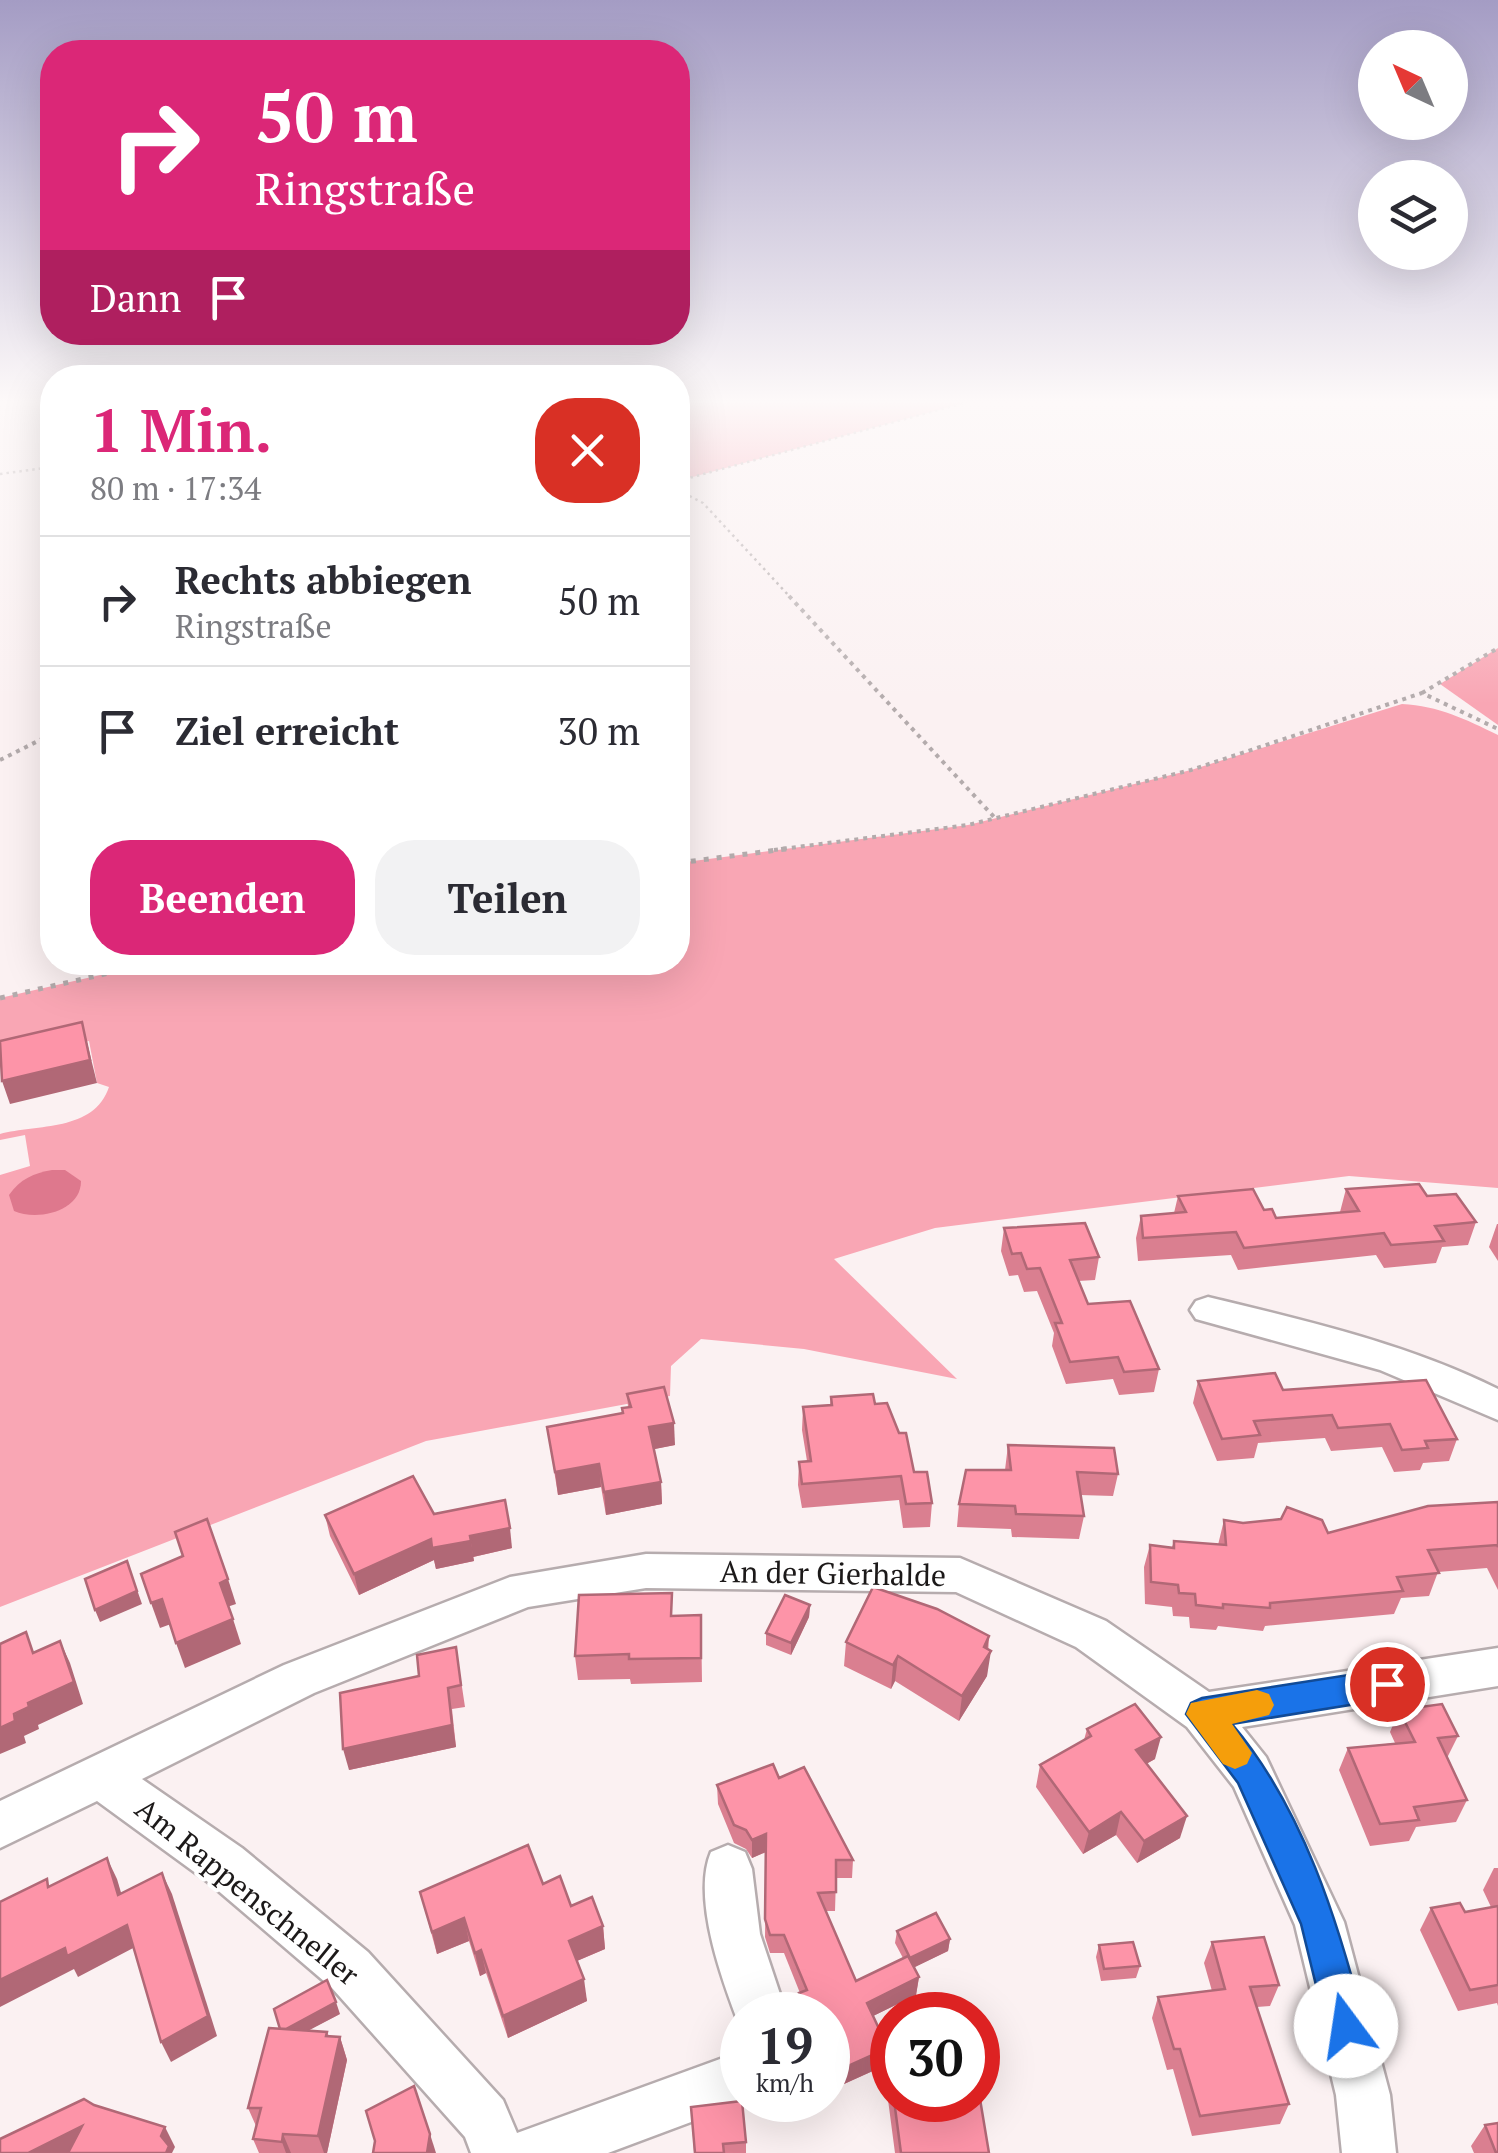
<!DOCTYPE html>
<html lang="de">
<meta charset="utf-8">
<style>
body{margin:0;font-family:"PT Serif",serif;background:#f2f2f3;color:#2b2b33;height:100vh;display:flex;flex-direction:column;font-size:38px;white-space:nowrap}
*{box-sizing:border-box;margin:0}
p{font-size:32px;color:#7c7c81}
.icon{flex:none;width:55px;height:55px;fill:none;stroke:currentColor;stroke-width:2;stroke-linecap:round;stroke-linejoin:round}
.map{position:relative;flex:1;overflow:hidden}
.details{position:absolute;left:40px;top:365px;width:650px;height:610px;display:flex;flex-direction:column;background:#fff;border-radius:40px;box-shadow:0 10px 40px #0002}
.details>*{flex:none}
.hud{position:absolute;left:40px;top:40px;width:650px;height:305px;border-radius:40px;box-shadow:0 10px 40px #0002;background:#db2777;color:#fff;overflow:hidden}
.needle{width:65px;rotate:316deg}
.buttons{position:absolute;left:1358px;top:30px;display:grid;gap:20px}
.buttons a{display:grid;place-items:center;width:110px;height:110px;border-radius:50%;background:#fff;box-shadow:0 10px 40px #0002;font-size:50px}
.speed{position:absolute;left:720px;top:1992px;display:flex;gap:20px;font-size:50px;font-weight:700;text-align:center}
.speed>*{display:grid;place-content:center;width:130px;height:130px;border-radius:50%;background:#fff;box-shadow:0 10px 40px #0002;line-height:1}
.speed small{font-size:25px;font-weight:400}
.speed .limit{border:15px solid #d22;background:#fff;color:#111}
.pin{position:absolute;display:grid;place-items:center;width:85px;height:85px;color:#fff;margin:-42px;border:5px solid #fff;border-radius:50%;box-shadow:0 2px 10px #0007}
.me{position:absolute;width:110px;margin:-55px;rotate:346deg;stroke-linejoin:round;filter:drop-shadow(0 0 8px #0008)}
.turn{display:flex;align-items:center;gap:35px;height:210px;padding:0 50px;font-size:45px}
.turn .icon{width:130px;height:130px;stroke-width:2.5}
.turn b{display:block;font-size:70px;line-height:85px}
.then{display:flex;align-items:center;height:95px;padding:0 50px;background:#0003;gap:20px;font-size:38px}
.round{display:grid;place-items:center;flex:none;width:105px;height:105px;border-radius:40px;background:#f2f2f3}
.head{display:flex;align-items:center;justify-content:space-between;height:170px;padding:0 50px}
h1{font-size:60px;font-weight:800;line-height:75px;color:#db2777}
.cta{display:flex;gap:20px;margin-top:auto;padding:20px 50px}
.cta a{flex:1;height:115px;border-radius:40px;background:#db2777;color:#fff;font-size:40px;font-weight:800;line-height:115px;text-align:center}
.cta a+a{background:#f2f2f3;color:#2b2b33}
ul{padding:0;list-style:none}
li{display:flex;align-items:center;gap:30px;height:130px;padding:0 50px;border-top:2px solid #e1e1e2}
li div{flex:1}
li b{display:block;font-size:38px}
li em{font-style:normal}
.map>svg:first-child{display:block}
.green{fill:#f9a6b4}
.water{fill:#de788d}
.lines{fill:none;stroke-linecap:round;stroke-linejoin:round}
.minor-casing{stroke:#b6acae;stroke-width:5}
.path-far2{stroke:#b3abac;stroke-width:2.5;stroke-dasharray:2.5 4;stroke-linecap:butt}
.path-far1{stroke:#b3abac;stroke-width:4;stroke-dasharray:4 5;stroke-linecap:butt}
.path{stroke:#b3abac;stroke-width:5;stroke-dasharray:5 8;stroke-linecap:butt}
.minor{fill:#fff;fill-rule:evenodd}
.wall{fill:#da7f90}
.shaded-wall{fill:#b16876}
.building{fill:#fd94a8;stroke:#b16876;stroke-width:2.5}
.route{fill:#1a73e8;stroke:#114b97;stroke-width:2.5}
.slow{fill:#f59e0b}
.labels{text-anchor:middle;stroke-width:8;stroke-linejoin:round;paint-order:stroke}
.near-street-label{font-size:30px;fill:#1c1919;stroke:#fff}
</style>
<div class="map">
<svg width="1498" height="2153" viewBox="0 0 1498 2153">
<rect width="100%" height="100%" fill="#fbf1f2"/>
<g class="green">
<polygon points="678,403 964,403 678,481"/>
<polygon points="1498,648 1498,725 1440,684"/>
<path d="M1402 704C1439 706 1465 719 1498 735V1188L1349 1176 935 1228 834 1259 957 1379 804 1349 701 1339 671 1366 670 1396 426 1441 0 1607V1175L30 1166 25 1135 0 1140V1134C37 1124 94 1132 109 1087L97 1083 89 1041 0 1061V998L157 962H678V863L968 825 1191 770Z"/>
</g>
<path class="water" d="M52 1170H65L81 1181C81 1212 37 1221 14 1211L9 1195C20 1179 34 1173 52 1170Z"/>
<g class="lines">
<defs>
<g id="minor">
<path d="M1208 1297C1307 1321 1407 1344 1498 1389V1420L1380 1370 1196 1319 1190 1310 1196 1301Z"/>
<polygon points="646,1554 960,1558 1106,1621 1209,1692 1498,1648 1498,1686 1242,1727 1266,1757 1344,1922 1390,2095 1396,2153 1342,2153 1336,2095 1295,1925 1234,1787 1187,1727 1076,1647 956,1592 646,1588 528,1607 314,1693 142,1779 242,1848 368,1952 503,2100 517,2133 742,2051 742,2100 750,2100 608,2153 471,2153 465,2137 332,1988 208,1882 97,1801 0,1848 0,1801 284,1665 510,1577"/>
<path d="M728 1845 745 1852 752 1869 760 1934 787 2015H742V2032C724 1986 691 1899 711 1852Z"/>
</g>
</defs>
<use href="#minor" class="minor-casing"/>
<g class="path-far2">
<polyline points="0,474 52,467"/>
<polyline points="678,481 964,403"/>
<polyline points="678,490 703,503 791,598"/>
</g>
<g class="path-far1">
<polyline points="789,596 995,818"/>
<polyline points="1422,693 1498,648"/>
<polyline points="0,760 52,734"/>
<polyline points="774,850 968,825 1191,770 1422,693 1498,729"/>
</g>
<g class="path">
<polyline points="678,863 793,848"/>
<polyline points="0,998 157,962"/>
</g>
<use href="#minor" class="minor"/>
</g>
<g class="wall">
<polygon points="1346,1189 1427,1196 1476,1222 1468,1245 1442,1247 1436,1263 1384,1268 1376,1255 1238,1270 1231,1255 1138,1261 1136,1238 1141,1216 1174,1213 1178,1196 1264,1210 1276,1218 1340,1212"/>
<polygon points="1497,1224 1498,1224 1498,1261 1489,1247"/>
<polygon points="1004,1228 1099,1257 1095,1280 1078,1281 1088,1304 1159,1369 1154,1392 1119,1395 1113,1379 1066,1384 1052,1346 1054,1333 1037,1291 1024,1292 1018,1275 1009,1276 1001,1251"/>
<polygon points="1198,1381 1283,1390 1457,1439 1449,1461 1423,1463 1420,1470 1394,1472 1382,1447 1331,1451 1325,1438 1258,1443 1254,1458 1217,1461 1193,1403"/>
<polygon points="627,1394 675,1445 654,1449 661,1482 662,1504 606,1515 601,1487 558,1495 547,1427 622,1414 628,1407"/>
<polygon points="831,1397 875,1404 932,1503 930,1527 903,1528 899,1500 802,1508 798,1485 799,1462 807,1461 802,1430 803,1407 830,1405"/>
<polygon points="1008,1445 1118,1474 1113,1496 1080,1495 1084,1516 1079,1539 1012,1537 1011,1529 957,1527 959,1504 1005,1470"/>
<polygon points="1498,1502 1498,1590 1487,1568 1438,1572 1429,1596 1401,1598 1394,1614 1265,1626 1263,1631 1218,1626 1216,1630 1190,1628 1189,1617 1173,1616 1172,1607 1145,1604 1144,1567 1150,1545 1172,1547 1174,1541 1218,1545 1224,1520 1328,1533"/>
<polygon points="434,1514 512,1548 473,1557 474,1561 436,1569 434,1560 359,1595 330,1536 325,1515"/>
<polygon points="810,1605 809,1617 791,1655 766,1645 766,1633"/>
<polygon points="701,1615 702,1682 631,1684 630,1679 578,1680 575,1656 673,1616"/>
<polygon points="989,1636 987,1676 959,1721 895,1681 891,1689 844,1666 846,1642"/>
<polygon points="456,1647 465,1707 452,1709 456,1747 349,1770"/>
<polygon points="1399,1710 1458,1736 1447,1758 1467,1800 1456,1822 1416,1827 1409,1841 1370,1846 1339,1770 1348,1748 1395,1743 1390,1732"/>
<polygon points="1087,1729 1155,1759 1146,1764 1180,1838 1137,1863 1116,1835 1083,1854 1036,1787 1040,1765 1084,1740"/>
<polygon points="779,1778 853,1860 852,1878 836,1878 835,1911 826,1911 856,1981 903,1958 895,1943 897,1931 950,1939 948,1951 914,1967 919,1977 916,1995 873,2016 888,2048 886,2065 844,2084 833,2059 828,2062 828,2015 800,2015 799,2011 800,1993 784,1953 770,1953 765,1937 766,1852 752,1858 746,1849 734,1843 718,1804 717,1785"/>
<polygon points="1494,1868 1498,1868 1498,2006 1497,2003 1458,2011 1420,1930 1431,1908 1465,1912 1491,1907 1483,1890"/>
<polygon points="543,1884 571,1906 603,1926 605,1949 577,1961 587,2001 508,2038 486,1973 480,1976 469,1941 437,1954 420,1892"/>
<polygon points="1212,1942 1279,1985 1270,2006 1257,2007 1289,2104 1280,2124 1192,2136 1173,2069 1167,2070 1152,2018 1158,1997 1212,1991 1204,1963"/>
<polygon points="1099,1945 1140,1966 1136,1978 1101,1981 1096,1957"/>
<polygon points="340,2014 308,2030 327,2032 329,2036 340,2037 347,2060 327,2153 259,2153 253,2139 256,2126 248,2108 280,2029"/>
<polygon points="888,2054 892,2054 892,2100 978,2100 989,2153 895,2153 885,2077"/>
<polygon points="691,2107 746,2142 746,2153 694,2153"/>
<polygon points="1485,2125 1498,2153 1474,2153 1471,2146"/>
</g>
<g class="shaded-wall">
<polygon points="82,1022 97,1083 10,1104 2,1081"/>
<polygon points="674,1423 675,1445 650,1450 649,1427"/>
<polygon points="599,1464 601,1487 558,1495 555,1472"/>
<polygon points="661,1482 662,1504 606,1515 604,1492"/>
<polygon points="510,1528 512,1548 473,1557 470,1536"/>
<polygon points="431,1539 471,1541 474,1561 436,1569 434,1560 359,1595 354,1574"/>
<polygon points="127,1561 142,1604 100,1622 95,1610"/>
<polygon points="228,1579 236,1604 227,1607 220,1583"/>
<polygon points="162,1599 171,1624 160,1628 151,1603"/>
<polygon points="810,1605 809,1617 791,1655 791,1643"/>
<polygon points="233,1619 241,1644 185,1668 176,1643"/>
<polygon points="989,1636 986,1659 991,1651 987,1676 959,1721 962,1696"/>
<polygon points="60,1641 70,1663 83,1704 38,1725 39,1729 24,1736 26,1743 0,1754 0,1728 28,1703"/>
<polygon points="898,1656 895,1681 891,1689 893,1665"/>
<polygon points="448,1688 456,1747 349,1770 343,1749"/>
<polygon points="1161,1737 1155,1759 1130,1773 1136,1750"/>
<polygon points="1121,1812 1116,1835 1083,1854 1089,1832"/>
<polygon points="1187,1816 1180,1838 1137,1863 1144,1841"/>
<polygon points="766,1834 766,1852 752,1858 752,1840"/>
<polygon points="107,1858 117,1879 128,1916 118,1895"/>
<polygon points="162,1873 172,1894 217,2036 171,2062 161,2042"/>
<polygon points="464,1918 469,1941 437,1954 432,1932"/>
<polygon points="127,1925 137,1946 78,1977 74,1969 0,2007 0,1980 65,1948"/>
<polygon points="603,1926 605,1949 572,1963 569,1941"/>
<polygon points="950,1939 948,1951 909,1970 910,1958"/>
<polygon points="481,1950 486,1973 480,1976 475,1953"/>
<polygon points="919,1977 916,1995 865,2020 867,2003"/>
<polygon points="584,1979 587,2001 508,2038 503,2016"/>
<polygon points="336,2002 340,2014 285,2043 281,2031"/>
<polygon points="340,2037 347,2060 327,2153 324,2153 318,2136"/>
<polygon points="834,2042 833,2059 828,2062 829,2045"/>
<polygon points="888,2048 886,2065 844,2084 846,2067"/>
<polygon points="82,2126 79,2153 28,2153"/>
<polygon points="165,2127 175,2147 172,2153 166,2153 161,2136"/>
<polygon points="283,2134 291,2153 286,2153 282,2142"/>
<polygon points="430,2134 436,2153 427,2153"/>
</g>
<g class="building">
<polygon points="82,1022 90,1060 2,1081 0,1041"/>
<polygon points="1419,1184 1427,1196 1456,1194 1476,1222 1435,1226 1444,1241 1391,1245 1384,1233 1244,1248 1236,1232 1143,1238 1141,1216 1186,1212 1178,1196 1253,1189 1264,1210 1272,1209 1276,1218 1359,1211 1346,1189"/>
<polygon points="1085,1223 1099,1257 1070,1260 1088,1304 1130,1301 1159,1369 1124,1372 1118,1357 1070,1362 1055,1323 1062,1323 1040,1268 1027,1269 1021,1253 1012,1254 1004,1228"/>
<polygon points="1275,1373 1283,1390 1426,1380 1457,1439 1425,1441 1428,1448 1402,1450 1390,1424 1338,1428 1332,1415 1254,1421 1260,1435 1222,1439 1198,1381"/>
<polygon points="664,1387 674,1423 649,1427 661,1482 604,1492 599,1464 555,1472 547,1427 623,1413 622,1408 631,1407 627,1394"/>
<polygon points="873,1394 875,1404 887,1403 899,1433 906,1433 914,1472 927,1472 932,1503 906,1504 901,1476 802,1484 799,1462 811,1461 803,1407 832,1405 831,1397"/>
<polygon points="1008,1445 1114,1448 1118,1474 1077,1472 1084,1516 1016,1514 1015,1506 959,1504 966,1470 1011,1470"/>
<polygon points="413,1476 434,1514 505,1500 510,1528 470,1536 471,1541 432,1548 431,1539 354,1574 325,1515"/>
<polygon points="1498,1502 1498,1547 1497,1545 1428,1550 1439,1573 1397,1577 1403,1591 1270,1603 1270,1608 1223,1604 1223,1608 1196,1605 1195,1594 1179,1593 1178,1585 1151,1582 1150,1545 1174,1548 1174,1541 1226,1545 1224,1520 1243,1523 1281,1519 1287,1507 1322,1520 1328,1533 1428,1506"/>
<polygon points="207,1519 228,1579 220,1583 233,1619 176,1643 162,1599 151,1603 141,1574 183,1556 175,1532"/>
<polygon points="127,1561 137,1591 95,1610 85,1579"/>
<polygon points="873,1587 937,1609 989,1636 984,1647 991,1651 962,1696 898,1656 893,1665 846,1642"/>
<polygon points="672,1593 671,1616 701,1615 701,1658 629,1659 629,1654 575,1656 579,1595"/>
<polygon points="785,1595 810,1605 791,1643 766,1633"/>
<polygon points="26,1632 33,1653 60,1641 74,1682 28,1703 29,1707 14,1714 15,1721 0,1728 0,1644"/>
<polygon points="456,1647 461,1685 448,1688 452,1725 343,1749 340,1693 419,1676 417,1655"/>
<polygon points="1135,1704 1161,1737 1136,1750 1187,1816 1144,1841 1121,1812 1089,1832 1040,1765 1091,1736 1087,1729"/>
<polygon points="1442,1704 1458,1736 1438,1738 1467,1800 1414,1807 1419,1820 1380,1824 1348,1748 1415,1742 1399,1710"/>
<polygon points="773,1764 779,1778 804,1767 853,1860 836,1860 836,1892 818,1893 856,1981 908,1956 919,1977 867,2003 888,2048 846,2067 834,2042 829,2045 828,2043 828,2015 809,2015 799,1993 807,1990 784,1935 770,1935 765,1919 766,1834 752,1840 746,1830 734,1825 717,1785"/>
<polygon points="528,1845 543,1884 560,1876 571,1906 592,1897 603,1926 569,1941 584,1979 503,2016 481,1950 475,1953 464,1918 432,1932 420,1892"/>
<polygon points="107,1858 118,1895 162,1873 208,2016 161,2042 127,1925 67,1956 65,1948 0,1980 0,1902 47,1879 48,1887"/>
<polygon points="1460,1903 1465,1912 1498,1906 1498,1985 1470,1990 1431,1908"/>
<polygon points="936,1913 950,1939 910,1958 897,1931"/>
<polygon points="1264,1937 1279,1985 1250,1987 1289,2104 1200,2116 1180,2049 1174,2049 1158,1997 1225,1989 1212,1942"/>
<polygon points="1133,1942 1140,1966 1104,1969 1099,1945"/>
<polygon points="327,1980 336,2002 286,2029 280,2029 274,2009"/>
<polygon points="269,2028 327,2032 326,2036 340,2037 318,2136 283,2134 282,2142 253,2139 261,2108 248,2108"/>
<polygon points="888,2054 892,2054 892,2089"/>
<polygon points="414,2086 430,2134 427,2153 373,2153 375,2141 366,2111"/>
<polygon points="978,2087 989,2153 901,2153 894,2100 978,2100"/>
<polygon points="84,2099 94,2105 165,2127 161,2136 169,2146 166,2153 68,2153 82,2126 28,2153 0,2153 0,2139"/>
<polygon points="742,2101 746,2142 723,2144 724,2153 695,2153 691,2107"/>
<polygon points="1498,2123 1498,2153 1496,2153 1485,2125"/>
</g>
<linearGradient id="sky" x2="0" y2="1"><stop stop-color="#a49cc4"/><stop offset="0.57" stop-color="#fdf9f9"/><stop offset="1" stop-color="#fdf9f9" stop-opacity="0"/></linearGradient>
<rect width="1498" height="704" fill="url(#sky)"/>
<path class="route" d="M1387 1669 1399 1674 1404 1684 1399 1695 1387 1699 1232 1724C1303 1808 1338 1921 1365 2026L1360 2040 1346 2045 1332 2040 1326 2026 1301 1924 1238 1783 1186 1714 1191 1703 1202 1698Z"/>
<polygon class="slow" points="1257,1690 1269,1694 1274,1705 1269,1715 1232,1724 1252,1753 1247,1764 1235,1769 1223,1764 1186,1714 1191,1703"/>
<g class="labels">
<g class="near-street-label">
<text transform="translate(833 1574) rotate(1)" y="10">An der Gierhalde</text>
<text transform="translate(247 1892) rotate(39)" y="10">Am Rappenschneller</text>
</g>
</g>
</svg>
<div class="buttons">
<a><svg class="needle" viewBox="-14 -14 28 28"><path d="M0-13l5 13h-10z" fill="#e53935"/><path d="M0 13l5-13h-10z" fill="#7c7c81"/></svg></a>
<a><svg class="icon" aria-label="layers" viewBox="0 0 24 24"><path d="M12 4l9 5-9 5-9-5zM3 14l9 5 9-5"/></svg></a>
</div>
<div class="speed"><div>19<small>km/h</small></div><div class="limit">30</div></div>
<div class="pin" style="left:1387px;top:1684px;background:#d93025"><svg class="icon" aria-label="arrive" viewBox="0 0 24 24"><path d="M6 21V4h12l-3 4 3 4H6"/></svg></div>
<svg class="me" style="left:1346px;top:2026px" viewBox="-20 -20 40 40"><circle r="19" fill="#fff"/><path d="M0-13L10 11 0 6-10 11z" fill="#1a73e8"/></svg>
<div class="hud">
<div class="turn"><svg class="icon" aria-label="right" viewBox="0 0 24 24"><path d="M7 20v-9h11M14 6l5 5-5 5"/></svg><div><b>50 m</b>Ringstraße</div></div>
<div class="then">Dann<svg class="icon" aria-label="arrive" viewBox="0 0 24 24"><path d="M6 21V4h12l-3 4 3 4H6"/></svg></div>
</div>
<section class="details">
<div class="head"><div><h1>1 Min.</h1><p>80 m · 17:34</p></div><a class="round" style="background:#d93025;color:#fff"><svg class="icon" aria-label="close" viewBox="0 0 24 24"><path d="M6 6l12 12M18 6L6 18"/></svg></a></div>
<ul>
<li><svg class="icon" aria-label="right" viewBox="0 0 24 24"><path d="M7 20v-9h11M14 6l5 5-5 5"/></svg><div><b>Rechts abbiegen</b><p>Ringstraße</p></div><em>50 m</em></li>
<li><svg class="icon" aria-label="arrive" viewBox="0 0 24 24"><path d="M6 21V4h12l-3 4 3 4H6"/></svg><div><b>Ziel erreicht</b></div><em>30 m</em></li>
</ul>
<div class="cta"><a>Beenden</a><a>Teilen</a></div>
</section>
</div>
